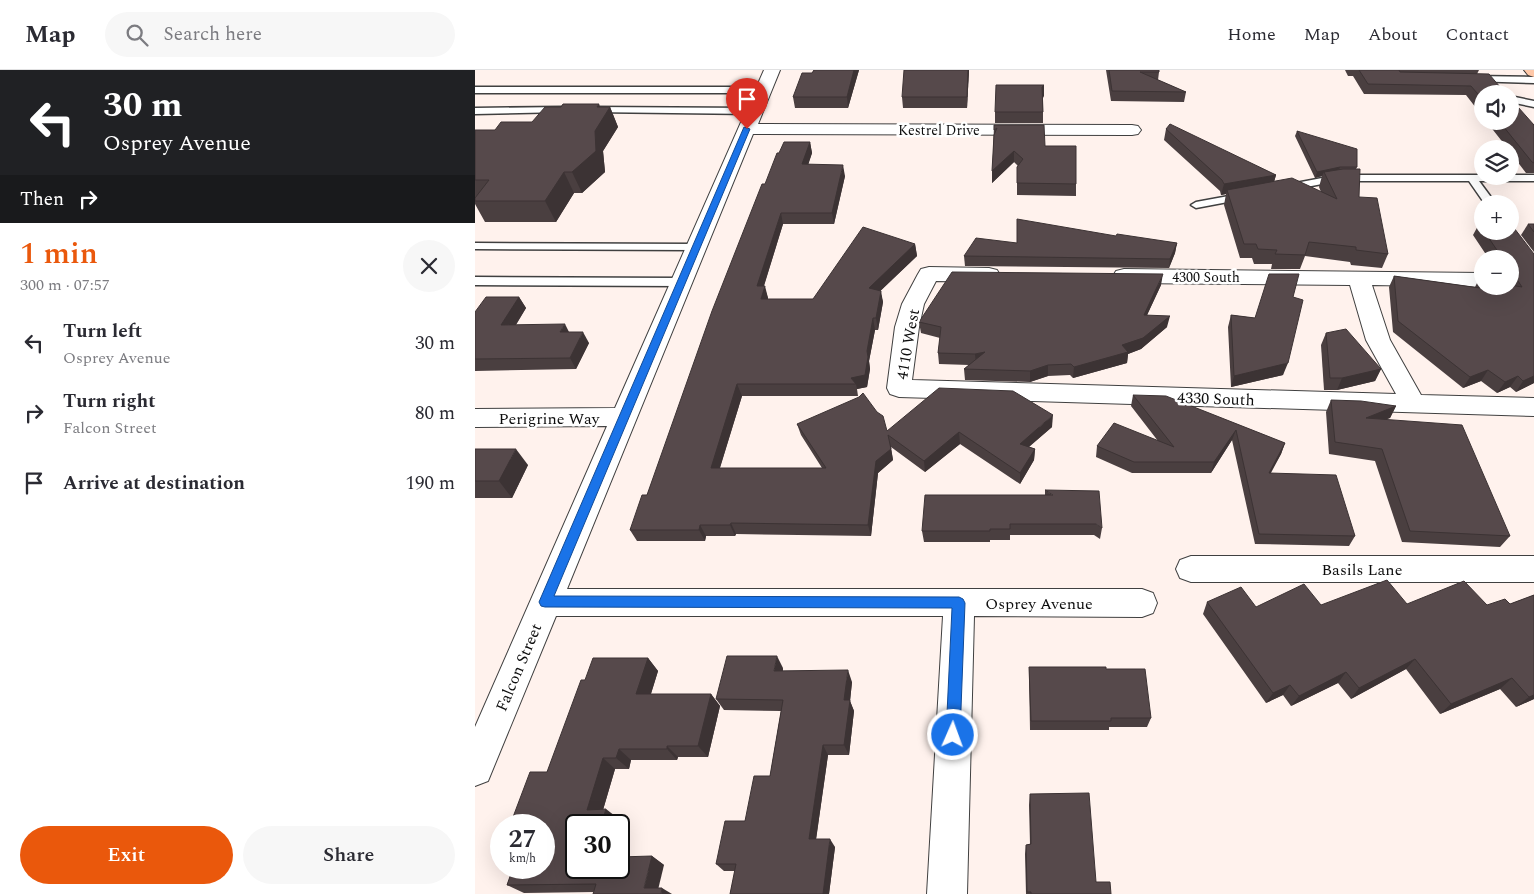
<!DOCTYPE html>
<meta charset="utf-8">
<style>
body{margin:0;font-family:Spectral,serif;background:#f7f7f7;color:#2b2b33;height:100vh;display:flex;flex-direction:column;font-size:19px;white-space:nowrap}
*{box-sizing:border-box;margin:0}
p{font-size:16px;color:#7c7c81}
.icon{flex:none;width:28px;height:28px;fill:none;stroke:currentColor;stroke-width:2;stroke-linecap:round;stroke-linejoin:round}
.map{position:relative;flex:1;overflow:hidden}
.panel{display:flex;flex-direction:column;background:#fff;width:475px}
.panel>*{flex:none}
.hud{background:#202124;color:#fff;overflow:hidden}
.tools{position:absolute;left:999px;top:15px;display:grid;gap:10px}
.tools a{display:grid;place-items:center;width:45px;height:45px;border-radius:50%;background:#fff;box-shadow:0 5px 20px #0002;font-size:25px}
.speed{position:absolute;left:15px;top:744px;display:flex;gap:10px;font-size:25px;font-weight:700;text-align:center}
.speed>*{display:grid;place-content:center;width:65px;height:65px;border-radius:50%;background:#fff;box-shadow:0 5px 20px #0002;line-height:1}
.speed small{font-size:12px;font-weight:400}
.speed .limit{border:2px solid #111;border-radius:8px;background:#fff;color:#111}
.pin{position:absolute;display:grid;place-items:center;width:42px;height:42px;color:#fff;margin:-51px -21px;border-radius:50% 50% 50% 0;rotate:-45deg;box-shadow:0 0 5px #0007}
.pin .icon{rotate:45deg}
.me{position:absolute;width:55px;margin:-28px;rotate:2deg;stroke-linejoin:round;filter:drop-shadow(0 0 4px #0008)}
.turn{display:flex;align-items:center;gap:18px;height:105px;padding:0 20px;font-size:22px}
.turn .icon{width:65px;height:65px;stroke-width:2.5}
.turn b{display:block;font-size:35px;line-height:42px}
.then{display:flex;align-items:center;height:48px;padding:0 20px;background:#0003;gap:10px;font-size:19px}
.round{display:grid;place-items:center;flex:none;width:52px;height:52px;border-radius:26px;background:#f7f7f7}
.summary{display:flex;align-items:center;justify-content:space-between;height:85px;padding:0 20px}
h1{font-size:30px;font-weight:600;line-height:38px;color:#ea580c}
.cta{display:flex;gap:10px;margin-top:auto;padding:10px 20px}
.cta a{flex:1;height:58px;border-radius:30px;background:#ea580c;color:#fff;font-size:20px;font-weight:600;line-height:58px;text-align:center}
.cta a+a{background:#f7f7f7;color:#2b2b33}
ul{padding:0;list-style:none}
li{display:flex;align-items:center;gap:15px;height:70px;padding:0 20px}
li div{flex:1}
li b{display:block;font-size:19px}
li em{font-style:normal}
header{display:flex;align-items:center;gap:30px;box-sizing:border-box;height:70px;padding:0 25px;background:#fff;border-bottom:1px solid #e1e1e2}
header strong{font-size:24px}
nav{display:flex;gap:28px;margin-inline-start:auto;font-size:18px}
.search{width:350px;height:45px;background:#f7f7f7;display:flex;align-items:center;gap:12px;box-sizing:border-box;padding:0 18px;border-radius:28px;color:#7c7c81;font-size:19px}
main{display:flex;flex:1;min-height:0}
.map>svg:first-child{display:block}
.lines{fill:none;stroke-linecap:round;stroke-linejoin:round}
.lane-casing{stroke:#404040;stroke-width:3}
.street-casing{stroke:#404040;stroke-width:2}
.secondary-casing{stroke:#2f2f2f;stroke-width:2}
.lane{fill:#fff;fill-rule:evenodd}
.street{fill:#fff;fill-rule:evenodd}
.secondary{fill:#ffc8a8;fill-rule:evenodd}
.wall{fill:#4a3f40}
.shaded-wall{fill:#3c3334}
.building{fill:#56494b;stroke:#3c3334}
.route{fill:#1a73e8;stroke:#114b97}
.labels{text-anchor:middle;stroke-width:5;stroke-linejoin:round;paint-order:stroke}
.far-street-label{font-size:14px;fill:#0d0d0d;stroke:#fff}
.street-label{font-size:16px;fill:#0d0d0d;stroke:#fff}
</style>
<header>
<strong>Map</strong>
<div class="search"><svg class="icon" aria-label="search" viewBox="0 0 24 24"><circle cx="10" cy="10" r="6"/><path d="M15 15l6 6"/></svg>Search here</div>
<nav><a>Home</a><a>Map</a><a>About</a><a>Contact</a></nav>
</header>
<main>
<section class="panel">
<div class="hud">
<div class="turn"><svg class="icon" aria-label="left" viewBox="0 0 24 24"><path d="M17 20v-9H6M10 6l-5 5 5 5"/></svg><div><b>30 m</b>Osprey Avenue</div></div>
<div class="then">Then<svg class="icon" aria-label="right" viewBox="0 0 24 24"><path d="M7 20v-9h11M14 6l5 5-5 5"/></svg></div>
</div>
<div class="summary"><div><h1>1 min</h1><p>300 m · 07:57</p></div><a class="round"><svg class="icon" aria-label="close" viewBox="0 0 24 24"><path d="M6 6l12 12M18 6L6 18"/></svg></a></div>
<ul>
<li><svg class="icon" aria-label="left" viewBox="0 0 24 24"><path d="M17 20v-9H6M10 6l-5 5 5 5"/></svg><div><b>Turn left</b><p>Osprey Avenue</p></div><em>30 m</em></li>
<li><svg class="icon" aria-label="right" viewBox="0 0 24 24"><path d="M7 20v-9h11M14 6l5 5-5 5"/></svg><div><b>Turn right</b><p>Falcon Street</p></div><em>80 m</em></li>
<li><svg class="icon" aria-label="arrive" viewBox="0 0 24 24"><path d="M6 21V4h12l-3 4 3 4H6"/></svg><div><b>Arrive at destination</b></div><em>190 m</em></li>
</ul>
<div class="cta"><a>Exit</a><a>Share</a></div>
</section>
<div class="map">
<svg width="1059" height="824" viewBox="0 0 1059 824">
<rect width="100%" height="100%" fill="#fff2ed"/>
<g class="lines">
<defs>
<g id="lane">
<polygon points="998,6 1059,7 1059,13 995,11 994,9"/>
<polygon points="0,17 288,17 292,20 288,23 0,23"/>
<polygon points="1035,26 1059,31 1059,37 1035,32"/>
<polygon points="88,37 91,38 91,42 0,44 0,38"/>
<polygon points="118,37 279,38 284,41 279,44 115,42 115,38"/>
<polygon points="863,105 1059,105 1059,111 1004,111 1021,134 1010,134 994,111 863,111 810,121 805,118 810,115"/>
<polygon points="770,123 775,126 774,128 721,138 716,135 721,132"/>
<polygon points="0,173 222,174 228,177 222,180 0,179"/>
<polygon points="0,207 206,208 212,212 206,216 0,215"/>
</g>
<g id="street">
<polygon points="289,0 305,0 283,54 657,55 663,56 666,60 663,64 657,65 278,64 92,519 667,519 678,523 682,533 678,543 667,547 499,546 492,824 452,824 468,546 81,546 13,711 0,716 0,657 132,356 0,357 0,339 140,338"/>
<polygon points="454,197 514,198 522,200 525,205 522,210 514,212 461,211 449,234 444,257 437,310 921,324 891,270 875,215 649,213 641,211 638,206 641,201 649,199 1008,203 1008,216 1010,216 1008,217 897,215 915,270 946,325 1059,328 1059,346 424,327 415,324 412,318 420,257 427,234 443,204 446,199"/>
<polygon points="716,486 1059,486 1059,512 716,512 705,508 701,499 705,490"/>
</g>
<polygon id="secondary" points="1049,0 1059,0 1059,7 1053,5"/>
</defs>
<use href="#lane" class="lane-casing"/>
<use href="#street" class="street-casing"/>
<use href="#secondary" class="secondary-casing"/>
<use href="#lane" class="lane"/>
<use href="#street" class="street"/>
<use href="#secondary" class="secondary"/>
</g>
<g class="wall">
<polygon points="339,0 384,0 373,38 320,38 318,27 337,3"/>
<polygon points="494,0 492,38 428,38 427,27"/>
<polygon points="631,0 684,0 684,2 683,10 711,22 709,32 636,31"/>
<polygon points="870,0 1004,0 1002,4 1008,24 1008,47 991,25 889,24 878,6 873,6"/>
<polygon points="569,26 568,28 568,53 520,53 520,42"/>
<polygon points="86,37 135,37 143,57 128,81 130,102 107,123 99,123 81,152 10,152 0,134 0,60 20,60 57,52"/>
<polygon points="1011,51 1035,51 1059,55 1059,103 1051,103 1035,82 1035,79 1033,79"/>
<polygon points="519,55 601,114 601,126 542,125 542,97 543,96 539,92 517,113"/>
<polygon points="691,59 801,105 799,112 846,122 844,117 847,106 840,108 820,66 822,61 882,97 881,99 884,127 913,184 907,198 876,195 875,192 830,186 825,199 796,199 797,194 779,194 777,188 765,188 749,135 751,124 746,125 745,121 689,70"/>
<polygon points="335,72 337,83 333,94 370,106 359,154 308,154 289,216 293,228 293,229 338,229 440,174 442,186 405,221 408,232 403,260 400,260 394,291 395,299 392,317 382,319 383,326 267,326 245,398 347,398 326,365 322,354 412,361 577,357 554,377 560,379 559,390 545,414 485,374 450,402 416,377 418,390 403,403 396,466 261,464 260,466 231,466 230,471 162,471 155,460 172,425 304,83"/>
<polygon points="1004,154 1008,154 1008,161 1035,161 1059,184 1059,313 1041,322 1035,317 1022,323 1006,311 988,318 918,262 914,217 919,206 1000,217 1003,211 1035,216 1035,189 1014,189 998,165"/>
<polygon points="1053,154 1059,154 1059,182 1046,165"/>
<polygon points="641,166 702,173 700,183 694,198 490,196 489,186"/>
<polygon points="686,215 672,245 692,257 666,279 653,284 652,293 598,308 595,305 573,306 555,312 490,310 489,299 494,295 464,294 463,283 465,268 446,263 444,252"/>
<polygon points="44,227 51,238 41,255 94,262 114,273 101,299 0,301 0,242"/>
<polygon points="818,227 808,305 756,317 753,257 756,245 780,248"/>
<polygon points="851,263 906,299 900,311 862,320 849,320 846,275"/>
<polygon points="658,325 810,373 806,384 795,403 880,466 874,476 780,474 757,370 736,403 657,403 621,387 622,376 683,371 656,336"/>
<polygon points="856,330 921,336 915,348 910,349 1035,466 1025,477 927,472 900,391 854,384 851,342"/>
<polygon points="0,379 53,395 37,428 0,428"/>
<polygon points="570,420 627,458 625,469 619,465 535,465 535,470 515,470 515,472 449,472 447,461 570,425"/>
<polygon points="1059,525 1059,629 1041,637 1025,619 965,644 931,599 876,629 863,613 816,636 808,625 791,633 728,544 732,532 781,537 846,535 932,534 1012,535 1035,534"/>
<polygon points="173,588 183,601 176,624 236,624 245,636 233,687 203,687 202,690 156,690 154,699 140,699 128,740 144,749 101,798 177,786 189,795 118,822 49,823 32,815 72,702 110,610"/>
<polygon points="554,597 631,599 676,648 672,657 634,657 634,660 555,660 554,606"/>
<polygon points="308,598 308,601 377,612 375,631 379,641 374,685 353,685 341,769 360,777 354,824 255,824 260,801 249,801 241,794 270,751 295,706 306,641 249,640 241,629"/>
<polygon points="555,724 621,812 636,824 551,824 550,784 551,775 555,774 554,735"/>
</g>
<g class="shaded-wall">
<polygon points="379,0 384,0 373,38 372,27"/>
<polygon points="493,0 494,0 492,38 492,27"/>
<polygon points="569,15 569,26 567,28 567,17"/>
<polygon points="124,34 129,47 135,37 143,57 128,81 130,102 107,123 97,102 120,61 122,37"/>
<polygon points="335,72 337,83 330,105 327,94"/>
<polygon points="539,81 539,92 517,113 517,101"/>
<polygon points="368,95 370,106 359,154 357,143"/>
<polygon points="865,97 863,103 849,102 847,106 840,108 842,102"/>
<polygon points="89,102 99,123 81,152 70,131"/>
<polygon points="801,105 798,115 752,120 751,124 746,125 749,114"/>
<polygon points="306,143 308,154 285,228 282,216"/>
<polygon points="702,173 700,183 694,198 695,189"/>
<polygon points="440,174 442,186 396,230 394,218"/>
<polygon points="688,204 686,215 667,256 669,245"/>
<polygon points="290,216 293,228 289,241 286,229"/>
<polygon points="406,221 408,232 403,260 401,248"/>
<polygon points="44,227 51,238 33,267 26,255"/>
<polygon points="695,246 692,257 666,279 653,284 652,293 598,308 599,297 647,275"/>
<polygon points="398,248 400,260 394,291 395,299 392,317 382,319 381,314 376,308 392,281"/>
<polygon points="90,254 96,266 85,262"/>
<polygon points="108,262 114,273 101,299 95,288"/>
<polygon points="510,282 501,295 500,284"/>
<polygon points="813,293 808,305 756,317 759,306"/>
<polygon points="573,295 573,306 555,312 555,301"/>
<polygon points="906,299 900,311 862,320 867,308"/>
<polygon points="1013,300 1006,311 988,318 995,307"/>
<polygon points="1043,306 1035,317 1022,323 1030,312"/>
<polygon points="1059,306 1059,313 1041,322 1048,311"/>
<polygon points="262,314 267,326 241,410 236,398"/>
<polygon points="921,336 915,348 884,360 891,348"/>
<polygon points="578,345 577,357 544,385 545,374"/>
<polygon points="761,360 757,370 736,403 739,392"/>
<polygon points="484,362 485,374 450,402 449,391"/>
<polygon points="810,373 806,384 790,414 794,403"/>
<polygon points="41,379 53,395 37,428 24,411"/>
<polygon points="416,379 418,390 403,403 396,466 393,455 401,391"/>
<polygon points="560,379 559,390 545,414 545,403"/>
<polygon points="256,453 261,464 260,466 255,455"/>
<polygon points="225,455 231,466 230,471 224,460"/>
<polygon points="302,586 308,598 305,612 299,601"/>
<polygon points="173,588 183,601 172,636 161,624"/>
<polygon points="940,589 931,599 876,629 884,618"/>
<polygon points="373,600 377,612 375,631 379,641 374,685 369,675 369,630"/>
<polygon points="871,602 863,613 816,636 824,626"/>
<polygon points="1037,608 1025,619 965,644 976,634"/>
<polygon points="815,615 808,625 791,633 798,623"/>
<polygon points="236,624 245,636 233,687 223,676"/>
<polygon points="1059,625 1059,629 1041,637 1054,627"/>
<polygon points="348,675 353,685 340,777 334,769"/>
<polygon points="192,676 203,687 202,690 192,679"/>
<polygon points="144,679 156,690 154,699 141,688"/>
<polygon points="128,688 140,699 125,750 112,740"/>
<polygon points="131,739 144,749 142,755 126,755"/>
<polygon points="355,769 360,777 354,824 348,824"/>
<polygon points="177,786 189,795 182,824 169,818"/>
<polygon points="187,818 197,824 186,824"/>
</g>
<g class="building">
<polygon points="339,0 379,0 372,27 318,27 327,3 337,3"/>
<polygon points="429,0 493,0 492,27 427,27"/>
<polygon points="634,0 684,0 684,2 665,2 711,22 637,21"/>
<polygon points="884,0 924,0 925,2 1014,4 1031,24 1008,24 1008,30 996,16 893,14"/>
<polygon points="521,15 569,15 567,17 568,42 520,42"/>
<polygon points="1035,28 1059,55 1059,93 1057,92 1024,51 1035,51"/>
<polygon points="88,34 124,34 122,37 135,37 120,61 121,81 97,102 89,102 70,131 0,131 0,128 14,110 0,110 0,60 20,60 26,52 57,52 70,37 86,37"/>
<polygon points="695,54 801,105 749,114 747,110 691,59"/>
<polygon points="519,55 569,55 570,76 601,76 601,114 542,113 542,97 548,89 539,81 517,101 519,65 522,58 519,60"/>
<polygon points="822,61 882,79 882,97 865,97 842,102"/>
<polygon points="309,72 335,72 327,94 368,95 357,143 306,143 282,216 290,216 286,229 338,229 388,157 440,174 394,218 406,221 401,248 398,248 392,281 393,287 390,305 376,308 381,314 262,314 236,398 351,398 322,354 384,327 388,323 402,342 408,346 412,361 464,318 538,321 578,345 545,374 560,379 545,403 484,362 449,391 413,365 416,379 401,391 393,455 256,453 255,455 225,455 224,460 155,460 167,425 172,425 237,241 287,114 290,114 302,83 304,83"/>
<polygon points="868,99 885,99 884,127 902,128 913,184 881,180 881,177 834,172 830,185 800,184 802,180 783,179 781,174 769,174 752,120 817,108 862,129 849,102"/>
<polygon points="542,149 641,166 642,164 702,173 695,189 489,186 501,168 542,173"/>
<polygon points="1004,154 1008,154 1008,159"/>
<polygon points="1035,154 1036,154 1059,184 1059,306 1048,311 1043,306 1030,312 1013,300 995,307 923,251 919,206 1005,218 1003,211 1008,212 1008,216 1035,216 1035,215 1047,217 1035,199 1035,189 1028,189 1009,161 1035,161"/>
<polygon points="1053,154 1059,154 1059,162"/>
<polygon points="477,202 688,204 669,245 695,246 668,268 647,275 653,282 599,297 596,294 573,295 555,301 489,299 510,282 500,284 463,283 466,257 444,252"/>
<polygon points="794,204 824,204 818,227 828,230 813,293 759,306 756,245 780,248"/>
<polygon points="11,227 44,227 26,255 90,254 85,262 108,262 95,288 0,289 0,242"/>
<polygon points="871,259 906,299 867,308 855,308 851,263"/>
<polygon points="658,325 691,326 810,373 794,403 861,405 880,466 784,464 761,360 739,392 659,392 622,376 639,353 699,377"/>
<polygon points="856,330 886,331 921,336 891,348 987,355 1035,466 935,461 907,379 860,372"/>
<polygon points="0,379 41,379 24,411 0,411"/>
<polygon points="570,420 624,421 627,458 621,454 535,454 535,459 515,459 515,461 447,461 450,425 578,425"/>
<polygon points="912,510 932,534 989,511 1012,535 1030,529 1035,534 1059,525 1059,625 1054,627 1037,608 976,634 940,589 884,618 871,602 824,626 815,615 798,623 732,532 766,517 781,537 829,514 846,535"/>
<polygon points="252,586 302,586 299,601 373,600 369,630 375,630 369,675 348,675 334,769 355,769 348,824 255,824 261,794 241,794 250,751 270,751 279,706 295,706 308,630 241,629"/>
<polygon points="118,588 173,588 161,624 236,624 223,676 192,676 192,679 144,679 141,688 128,688 112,740 131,739 126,755 101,755 101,798 144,798 144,787 177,786 169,818 187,818 186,824 118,824 121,814 32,815 38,798 69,798 69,755 35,755 55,702 72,702 106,610 110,610"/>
<polygon points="554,597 631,597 631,599 670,599 676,648 636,648 636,651 556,651"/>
<polygon points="614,723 621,812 635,812 636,824 556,824 556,822 552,822 551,775 556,774 555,724"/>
</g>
<polygon class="route" points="269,57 275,59 79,526 484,527 488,529 490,533 485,665 483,670 478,672 473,670 471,665 477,538 70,537 66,536 64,532"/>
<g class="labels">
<g class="far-street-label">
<text x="464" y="65">Kestrel Drive</text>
<text x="731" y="212">4300 South</text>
</g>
<g class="street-label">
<text transform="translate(432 274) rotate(-80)" y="6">4110 West</text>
<text transform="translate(741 328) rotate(2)" y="6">4330 South</text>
<text x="74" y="354">Perigrine Way</text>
<text x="887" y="505">Basils Lane</text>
<text x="564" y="539">Osprey Avenue</text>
<text transform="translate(43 597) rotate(-67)" y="6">Falcon Street</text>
</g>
</g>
</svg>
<div class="tools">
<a><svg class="icon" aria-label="sound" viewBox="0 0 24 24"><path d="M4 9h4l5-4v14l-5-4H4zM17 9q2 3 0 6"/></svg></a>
<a><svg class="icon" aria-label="layers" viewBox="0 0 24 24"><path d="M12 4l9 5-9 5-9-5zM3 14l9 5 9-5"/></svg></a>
<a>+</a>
<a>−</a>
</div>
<div class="speed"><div>27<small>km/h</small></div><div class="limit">30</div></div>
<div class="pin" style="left:272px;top:59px;background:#d93025"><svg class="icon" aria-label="arrive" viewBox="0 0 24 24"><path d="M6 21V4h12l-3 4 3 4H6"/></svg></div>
<svg class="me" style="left:478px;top:665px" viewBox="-20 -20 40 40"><circle r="17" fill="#1a73e8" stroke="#fff" stroke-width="3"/><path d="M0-11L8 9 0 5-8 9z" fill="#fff"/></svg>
</div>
</main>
